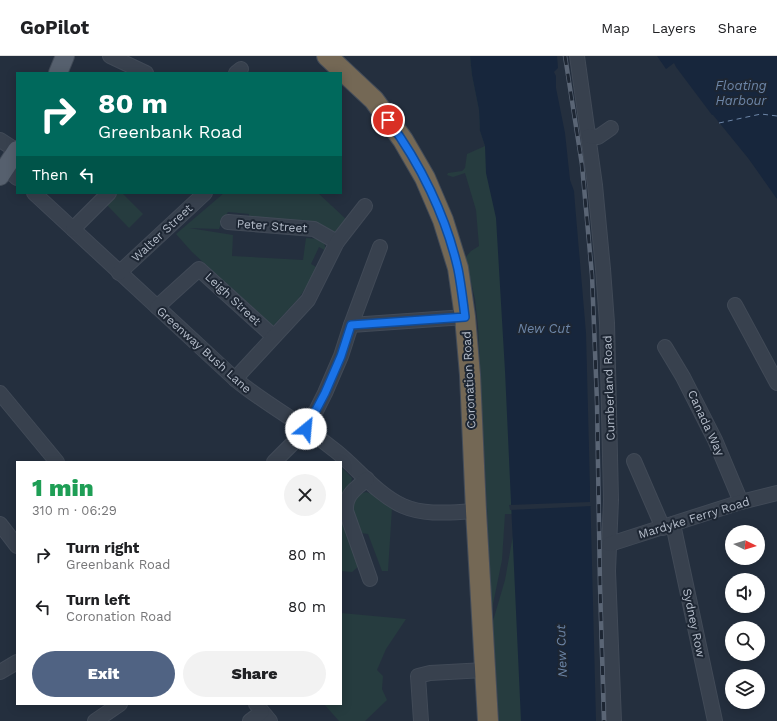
<!DOCTYPE html>
<meta charset="utf-8">
<style>
body{margin:0;font-family:"Work Sans",sans-serif;background:#f2f2f2;color:#202124;height:100vh;display:flex;flex-direction:column;font-size:15px;white-space:nowrap}
*{box-sizing:border-box;margin:0}
p{font-size:13px;color:#757577}
.icon{flex:none;width:22px;height:22px;fill:none;stroke:currentColor;stroke-width:2;stroke-linecap:round;stroke-linejoin:round}
.map{position:relative;flex:1;overflow:hidden}
.sheet{position:absolute;left:16px;top:405px;width:326px;height:244px;display:flex;flex-direction:column;background:#fff;border-radius:0px;box-shadow:0 2px 10px #0003}
.sheet>*{flex:none}
.banner{position:absolute;left:16px;top:16px;width:326px;height:122px;border-radius:0px;box-shadow:0 2px 10px #0003;background:#00695c;color:#fff;overflow:hidden}
.needle{width:26px;rotate:95deg}
.buttons{position:absolute;left:725px;top:469px;display:grid;gap:8px}
.buttons a{display:grid;place-items:center;width:40px;height:40px;border-radius:50%;background:#fff;box-shadow:0 2px 10px #0003;font-size:20px}
.pin{position:absolute;display:grid;place-items:center;width:34px;height:34px;color:#fff;margin:-17px;border:2px solid #fff;border-radius:50%;box-shadow:0 1px 4px #0007}
.me{position:absolute;width:44px;margin:-22px;rotate:28deg;stroke-linejoin:round;filter:drop-shadow(0 0 3px #0008)}
.turn{display:flex;align-items:center;gap:14px;height:84px;padding:0 16px;font-size:18px}
.turn .icon{width:52px;height:52px;stroke-width:2.5}
.turn b{display:block;font-size:28px;line-height:34px}
.then{display:flex;align-items:center;height:38px;padding:0 16px;background:#0003;gap:8px;font-size:15px}
.round{display:grid;place-items:center;flex:none;width:42px;height:42px;border-radius:21px;background:#f2f2f2}
.headline{display:flex;align-items:center;justify-content:space-between;height:68px;padding:0 16px}
h1{font-size:24px;font-weight:800;line-height:30px;color:#1e9e55}
.primary-button{display:flex;gap:8px;margin-top:auto;padding:8px 16px}
.primary-button a{flex:1;height:46px;border-radius:24px;background:#506383;color:#fff;font-size:16px;font-weight:800;line-height:46px;text-align:center}
.primary-button a+a{background:#f2f2f2;color:#202124}
ul{padding:0;list-style:none}
li{display:flex;align-items:center;gap:12px;height:52px;padding:0 16px}
li div{flex:1}
li b{display:block;font-size:15px}
li em{font-style:normal}
header{display:flex;align-items:center;gap:24px;box-sizing:border-box;height:56px;padding:0 20px;background:#fff;border-bottom:1px solid #e0e0e0}
header strong{font-size:19px}
nav{display:flex;gap:22px;margin-inline-start:auto;font-size:14px}
.map>svg:first-child{display:block}
.green{fill:#263c3f}
.water{fill:#17263c}
.pier{fill:#242f3e}
.lines{fill:none;stroke-linecap:round;stroke-linejoin:round}
.ferry{stroke:#6d86a8;stroke-width:1;stroke-dasharray:5 4;stroke-linecap:butt}
.minor-casing{stroke:#414a57;stroke-width:16}
.major-casing{stroke:#414a57;stroke-width:20}
.highway-casing{stroke:#434c59;stroke-width:22}
.minor{stroke:#38414e;stroke-width:14}
.major{stroke:#56606e;stroke-width:18}
.highway{stroke:#746855;stroke-width:20}
.rail-casing{stroke:#5a6575;stroke-width:4.5}
.rail{stroke:#1d2633;stroke-width:3;stroke-dasharray:9;stroke-linecap:butt}
.route-casing{stroke:#114b97;stroke-width:10}
.route{stroke:#1a73e8;stroke-width:7}
.labels{text-anchor:middle;stroke-width:4;stroke-linejoin:round;paint-order:stroke}
.street-label{font-size:12px;fill:#b4bcc9;stroke:#1d2633}
.water-label{font-size:13px;font-style:italic;fill:#6d86a8;stroke:#1d2633}
</style>
<header>
<strong>GoPilot</strong>
<nav><a>Map</a><a>Layers</a><a>Share</a></nav>
</header>
<div class="map">
<svg width="777" height="665" viewBox="0 0 777 665">
<rect width="100%" height="100%" fill="#242f3e"/>
<g class="green">
<polygon points="470,0 488,0 540,665 499,665 493,565 505,524 513,479 512,458 505,458 502,504 492,553 478,270 475,243 465,202 471,195 479,190 476,154 465,117 453,121 447,119 448,117 462,115 465,112 467,98 485,90 480,75 479,54 472,19"/>
<polygon points="117,137 122,137 143,158 129,172 106,148"/>
<polygon points="224,137 318,137 347,164 336,177 328,177 249,162 249,158 228,156 221,168 219,173 189,172 233,179 232,200 303,204 306,182 320,183 324,186 326,195 319,191 311,208 318,212 299,242 273,270 192,196 176,178"/>
<path d="M341 411 352 422C351 429 348 436 341 437Z"/>
<path d="M366 436 372 438 392 452 388 515H382L368 478 361 477C355 461 342 443 366 436Z"/>
<polygon points="341,464 359,510 352,516 341,515"/>
<polygon points="341,557 406,563 386,593 377,614 383,620 382,633 387,644 365,665 339,665 324,648 341,648"/>
</g>
<g class="water">
<polygon points="470,0 557,0 558,12 554,16 556,20 556,32 565,77 570,124 574,135 575,148 586,277 596,665 521,665 505,315 496,162 486,117 485,90 480,75 479,54 472,19"/>
<polygon points="657,0 777,0 777,143 748,102 713,59 712,59 676,11 674,7 666,13"/>
</g>
<polygon class="pier" points="590,432 592,432 592,450 510,454 509,449 590,446"/>
<g class="lines">
<polyline class="ferry" points="719,67 761,58 777,60"/>
<defs>
<g id="minor">
<polyline points="110,0 146,17"/>
<polyline points="577,0 595,129 603,213 607,267 611,444 608,515 614,665"/>
<polyline points="236,17 241,13"/>
<polyline points="589,80 598,81 611,72"/>
<polyline points="0,84 17,95"/>
<polyline points="6,112 17,122"/>
<path d="M34 137 235 323C259 343 285 358 310 375 319 382 328 389 337 396 358 413 378 439 403 450 426 460 452 456 476 455"/>
<polyline points="228,166 314,173 337,186"/>
<polyline points="73,173 109,137"/>
<polyline points="119,217 205,137"/>
<polyline points="735,249 777,327"/>
<polyline points="157,251 199,213 273,280"/>
<polyline points="351,269 465,261"/>
<polyline points="665,291 683,321 715,384 741,446"/>
<polyline points="235,323 308,244 337,186 365,150"/>
<polyline points="0,337 57,406"/>
<polyline points="634,405 663,472"/>
<polyline points="274,406 307,373 325,337 341,300 351,269 380,191"/>
<path d="M367 423C355 433 345 439 346 455L370 523"/>
<polyline points="0,468 17,490"/>
<polyline points="673,468 715,665"/>
<polyline points="610,488 741,446 777,437"/>
<polyline points="0,616 17,606"/>
<polyline points="256,648 270,665"/>
<polyline points="95,665 120,648"/>
<polyline points="250,665 262,656"/>
<polyline points="421,665 418,620 430,617 485,614"/>
</g>
<g id="major">
<polyline points="58,17 65,0"/>
<polyline points="0,120 17,94"/>
</g>
<polyline id="highway" points="327,0 374,44 403,84 425,122 443,164 458,212 465,261 470,319 476,455 488,665"/>
</defs>
<use href="#minor" class="minor-casing"/>
<use href="#major" class="major-casing"/>
<use href="#highway" class="highway-casing"/>
<use href="#minor" class="minor"/>
<use href="#major" class="major"/>
<use href="#highway" class="highway"/>
<defs>
<polyline id="rail" points="565,0 582,109 592,219 597,346 600,530 604,665"/>
</defs>
<use href="#rail" class="rail-casing"/>
<use href="#rail" class="rail"/>
</g>
<g class="lines">
<defs>
<path id="route" d="M306 373 325 337 341 300 351 269 465 261C463 245 461 228 458 213 446 160 420 107 388 64"/>
</defs>
<use href="#route" class="route-casing"/>
<use href="#route" class="route"/>
</g>
<g class="labels">
<g class="street-label">
<text transform="translate(272 170) rotate(4)" y="4">Peter Street</text>
<text transform="translate(162 177) rotate(-43)" y="4">Walter Street</text>
<text transform="translate(233 243) rotate(43)" y="4">Leigh Street</text>
<text transform="translate(204 294) rotate(42)" y="4">Greenway Bush Lane</text>
<text transform="translate(469 324) rotate(-93)" y="4">Coronation Road</text>
<text transform="translate(609 332) rotate(-92)" y="4">Cumberland Road</text>
<text transform="translate(706 367) rotate(65)" y="4">Canada Way</text>
<text transform="translate(694 462) rotate(-17)" y="4">Mardyke Ferry Road</text>
<text transform="translate(694 567) rotate(78)" y="4">Sydney Row</text>
</g>
<g class="water-label">
<text x="741" y="34">Floating<tspan x="741" dy="15">Harbour</tspan></text>
<text x="544" y="277">New Cut</text>
<text transform="translate(561 595) rotate(-92)" y="5">New Cut</text>
</g>
</g>
</svg>
<div class="buttons">
<a><svg class="needle" viewBox="-14 -14 28 28"><path d="M0-13l5 13h-10z" fill="#e53935"/><path d="M0 13l5-13h-10z" fill="#757577"/></svg></a>
<a><svg class="icon" aria-label="sound" viewBox="0 0 24 24"><path d="M4 9h4l5-4v14l-5-4H4zM17 9q2 3 0 6"/></svg></a>
<a><svg class="icon" aria-label="search" viewBox="0 0 24 24"><circle cx="10" cy="10" r="6"/><path d="M15 15l6 6"/></svg></a>
<a><svg class="icon" aria-label="layers" viewBox="0 0 24 24"><path d="M12 4l9 5-9 5-9-5zM3 14l9 5 9-5"/></svg></a>
</div>
<div class="pin" style="left:388px;top:64px;background:#d93025"><svg class="icon" aria-label="arrive" viewBox="0 0 24 24"><path d="M6 21V4h12l-3 4 3 4H6"/></svg></div>
<svg class="me" style="left:306px;top:373px" viewBox="-20 -20 40 40"><circle r="19" fill="#fff"/><path d="M0-13L10 11 0 6-10 11z" fill="#1a73e8"/></svg>
<div class="banner">
<div class="turn"><svg class="icon" aria-label="right" viewBox="0 0 24 24"><path d="M7 20v-9h11M14 6l5 5-5 5"/></svg><div><b>80 m</b>Greenbank Road</div></div>
<div class="then">Then<svg class="icon" aria-label="left" viewBox="0 0 24 24"><path d="M17 20v-9H6M10 6l-5 5 5 5"/></svg></div>
</div>
<section class="sheet">
<div class="headline"><div><h1>1 min</h1><p>310 m · 06:29</p></div><a class="round"><svg class="icon" aria-label="close" viewBox="0 0 24 24"><path d="M6 6l12 12M18 6L6 18"/></svg></a></div>
<ul>
<li><svg class="icon" aria-label="right" viewBox="0 0 24 24"><path d="M7 20v-9h11M14 6l5 5-5 5"/></svg><div><b>Turn right</b><p>Greenbank Road</p></div><em>80 m</em></li>
<li><svg class="icon" aria-label="left" viewBox="0 0 24 24"><path d="M17 20v-9H6M10 6l-5 5 5 5"/></svg><div><b>Turn left</b><p>Coronation Road</p></div><em>80 m</em></li>
</ul>
<div class="primary-button"><a>Exit</a><a>Share</a></div>
</section>
</div>
